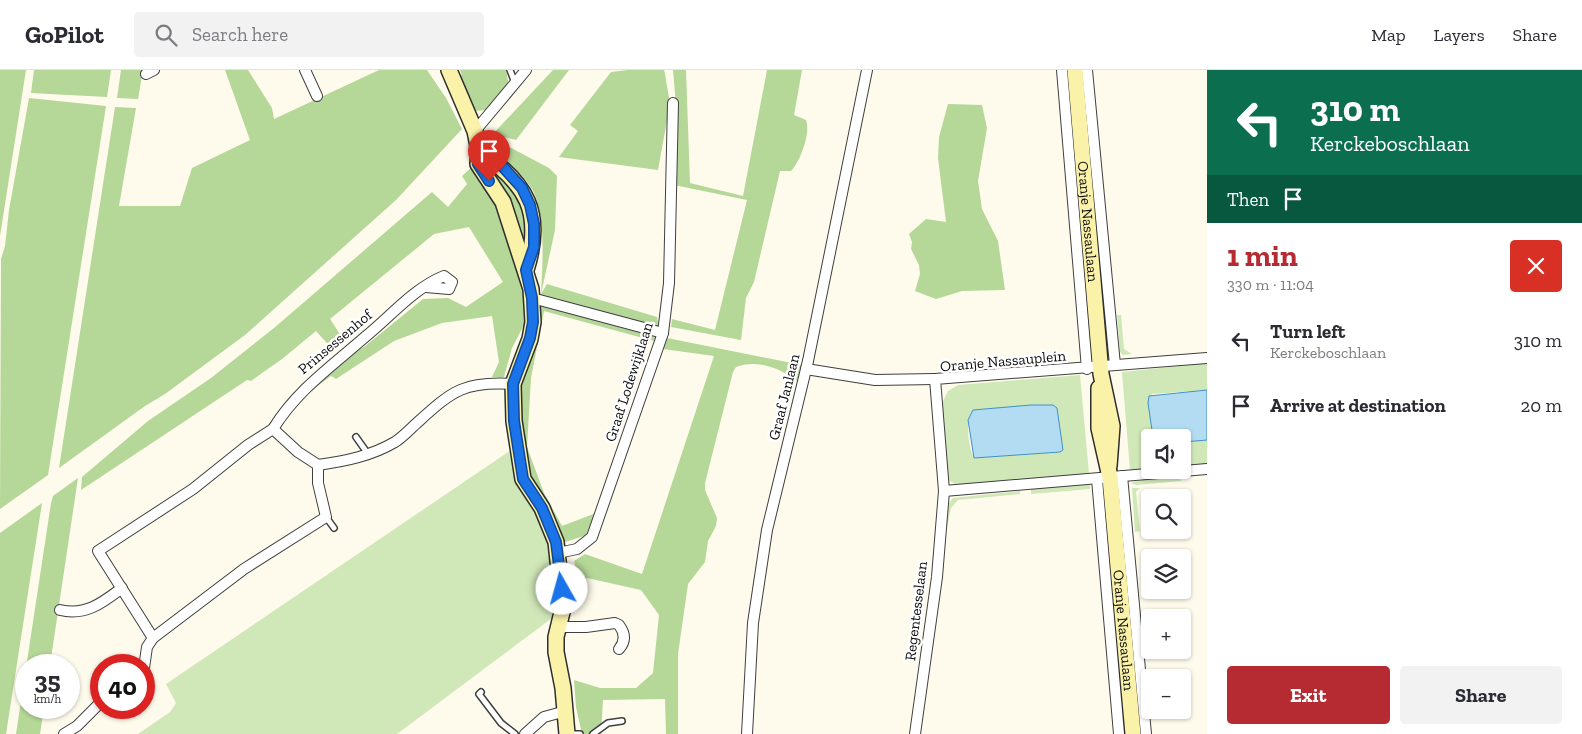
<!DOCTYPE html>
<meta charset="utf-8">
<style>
body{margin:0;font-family:"Zilla Slab",serif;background:#f2f2f3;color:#2b2b33;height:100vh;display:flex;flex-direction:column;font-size:19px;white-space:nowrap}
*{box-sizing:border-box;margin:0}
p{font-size:16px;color:#7c7c81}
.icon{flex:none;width:28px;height:28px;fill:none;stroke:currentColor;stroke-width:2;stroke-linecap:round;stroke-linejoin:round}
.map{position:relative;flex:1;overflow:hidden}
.side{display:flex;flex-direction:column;background:#fff;width:375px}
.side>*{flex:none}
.banner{background:#0b6e4f;color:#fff;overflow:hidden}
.controls{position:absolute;left:1141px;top:359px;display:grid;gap:10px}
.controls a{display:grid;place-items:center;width:50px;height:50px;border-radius:5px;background:#fff;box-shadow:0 1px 4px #0004;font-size:25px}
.speed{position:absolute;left:15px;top:584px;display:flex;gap:10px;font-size:25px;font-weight:700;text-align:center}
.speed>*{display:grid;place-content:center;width:65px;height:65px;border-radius:50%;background:#fff;box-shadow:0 1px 4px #0004;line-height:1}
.speed small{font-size:12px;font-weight:400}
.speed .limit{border:8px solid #d22;background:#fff;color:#111}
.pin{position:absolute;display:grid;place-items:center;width:42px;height:42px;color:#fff;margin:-51px -21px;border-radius:50% 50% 50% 0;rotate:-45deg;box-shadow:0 0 5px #0007}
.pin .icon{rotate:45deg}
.me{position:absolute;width:55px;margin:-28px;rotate:353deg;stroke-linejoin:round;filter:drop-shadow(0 0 4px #0008)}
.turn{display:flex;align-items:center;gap:18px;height:105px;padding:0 20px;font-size:22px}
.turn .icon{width:65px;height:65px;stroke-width:2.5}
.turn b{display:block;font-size:35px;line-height:42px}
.then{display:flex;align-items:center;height:48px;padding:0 20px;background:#0003;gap:10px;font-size:19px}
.round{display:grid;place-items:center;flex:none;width:52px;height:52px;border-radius:5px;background:#f2f2f3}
.headline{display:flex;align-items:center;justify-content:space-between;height:85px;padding:0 20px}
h1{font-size:30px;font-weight:700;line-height:38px;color:#b62b32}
.action{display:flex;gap:10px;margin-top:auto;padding:10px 20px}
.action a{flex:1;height:58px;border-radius:5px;background:#b62b32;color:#fff;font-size:20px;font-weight:700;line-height:58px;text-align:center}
.action a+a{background:#f2f2f3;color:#2b2b33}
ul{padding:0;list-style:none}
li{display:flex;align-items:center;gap:15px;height:65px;padding:0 20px}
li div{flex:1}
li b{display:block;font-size:19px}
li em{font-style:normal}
header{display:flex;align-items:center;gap:30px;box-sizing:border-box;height:70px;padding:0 25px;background:#fff;border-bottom:1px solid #e1e1e2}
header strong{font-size:24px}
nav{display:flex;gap:28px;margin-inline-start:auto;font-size:18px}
.search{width:350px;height:45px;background:#f2f2f3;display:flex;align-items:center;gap:12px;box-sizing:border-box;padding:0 18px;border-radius:5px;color:#7c7c81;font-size:19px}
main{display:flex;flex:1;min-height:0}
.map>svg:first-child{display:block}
.green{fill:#d0e7b8;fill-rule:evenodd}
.forest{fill:#b5d798}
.water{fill:#b3dcf3;stroke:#3d91c7}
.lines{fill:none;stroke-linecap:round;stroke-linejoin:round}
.lane-casing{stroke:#3f3f3f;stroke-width:8}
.street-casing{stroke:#3f3f3f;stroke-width:12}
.secondary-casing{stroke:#2e2e2e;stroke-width:18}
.lane{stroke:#fff;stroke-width:5}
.street{stroke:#fff;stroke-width:10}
.secondary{stroke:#fbf2aa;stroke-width:15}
.route-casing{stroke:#114b97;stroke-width:12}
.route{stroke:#1a73e8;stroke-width:9}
.labels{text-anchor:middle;stroke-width:5;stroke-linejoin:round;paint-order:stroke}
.street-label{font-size:15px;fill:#0c0c0c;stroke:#fff}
</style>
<header>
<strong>GoPilot</strong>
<div class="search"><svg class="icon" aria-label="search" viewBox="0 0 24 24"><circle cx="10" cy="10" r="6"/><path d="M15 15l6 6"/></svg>Search here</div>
<nav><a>Map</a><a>Layers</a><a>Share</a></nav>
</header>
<main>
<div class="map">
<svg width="1207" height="664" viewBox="0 0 1207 664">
<rect width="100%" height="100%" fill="#fefbec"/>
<g class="green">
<polygon points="1066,0 1069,0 1093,277 1090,281"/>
<polygon points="1079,0 1084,0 1107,291"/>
<polygon points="1117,245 1121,245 1124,279 1132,284 1123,285 1120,282"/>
<polygon points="1207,293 1207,320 1152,324 1148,333 1153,367 1150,368 1150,400 1130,400 1122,302"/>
<path d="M1080 305 1089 404 957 415 948 410 942 333 948 321 958 315ZM1031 335H1053L1060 382 974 388C968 377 965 350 973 340Z"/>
<polygon points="1207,370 1207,395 1183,397 1183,372"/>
<polygon points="514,378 540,443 552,484 556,545 397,664 138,664 170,642 176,633 166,614"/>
<polygon points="1179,406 1181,411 1136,415 1131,413 1140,410"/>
<polygon points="1085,414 1090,415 1090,419 1031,424 1031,419"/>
<polygon points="1132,418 1140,418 1136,422 1140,461 1135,462"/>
<polygon points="1020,421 1020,424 958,430 951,438 947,458 945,458 948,434 953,428"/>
<polygon points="1103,423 1104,424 1127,664 1123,664"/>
</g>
<g class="forest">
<polygon points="0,0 26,0 0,166"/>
<polygon points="34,0 111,0 107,27 31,23"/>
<polygon points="121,0 143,0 138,29 117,28"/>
<polygon points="225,0 248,0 272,38 274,49 379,0 427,0 446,28 462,59 396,130 245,265 165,324 145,336 59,398 115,37 136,38 119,136 180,136 192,98 250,70"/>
<polygon points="460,0 506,0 509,17 488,40 474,41 460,6 462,5"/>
<polygon points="553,0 569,0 516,70 493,64"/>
<polygon points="628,0 664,0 665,4 670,34 658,100 559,87 578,61 570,55 611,2"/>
<path d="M673 0H686L690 113 743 126 767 0H802L794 45 806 50C811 63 800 92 791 101H780L754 212 746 228 741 270 671 257 672 249 715 260 747 130 674 115 678 58Z"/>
<polygon points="29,28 106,36 48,405 0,439 1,189 5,176 9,140"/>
<polygon points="948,34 982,35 987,58 978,111 982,139 998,171 1005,220 962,221 936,229 915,221 920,204 919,195 911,179 912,172 909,164 926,149 946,152 938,88 939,67"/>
<path d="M496 70 549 98 557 106 555 160 541 224 547 214 657 247 659 257 541 227C542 198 547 144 532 119 521 101 502 89 487 76Z"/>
<polygon points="483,89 522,128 527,163 525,181"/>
<polygon points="474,95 501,145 523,220 526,251 512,278 504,307 492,307 499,292 492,246 442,253 394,271 336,309 331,306 312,320 294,340 292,336 350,284 364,277 423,229 448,228 466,237 503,212 469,157 434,164 330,249 345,272 334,281 316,261 282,289 251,311 247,310 81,420 82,407 148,351 211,308 274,258 432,122 448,137 467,114 462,106"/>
<polygon points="538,235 656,267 654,271 544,241 531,308 527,377 544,423 562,456 596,443 587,465 562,473 530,411 521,350 522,309"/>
<path d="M667 268 802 295 797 311C780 298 756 289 736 297L733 302 705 413V420L717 448 716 456 708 471 705 492 688 514 678 584V664H666L665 629 603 630 601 664H582L576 637 574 610 600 618H636L653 603 659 545 641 520 587 508 579 511 574 491 585 484 642 504 714 286 663 279Z"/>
<polygon points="78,408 50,595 26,595 26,638 44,638 40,664 16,664 51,433 53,426"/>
<polygon points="42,433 6,664 0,664 0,463"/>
</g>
<g class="water">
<polygon points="1207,320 1207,370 1183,372 1182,368 1153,367 1148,333 1149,326"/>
<polygon points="1031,335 1053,335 1057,338 1063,380 1060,382 974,388 968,350 973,340"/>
</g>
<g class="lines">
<defs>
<g id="lane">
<polyline points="510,0 515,13"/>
<polyline points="356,367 368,384"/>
<polyline points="326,447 334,458"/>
<polyline points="481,622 479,624 501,653 515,664"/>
<polyline points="568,664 580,664"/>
<polyline points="593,664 608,653 622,651"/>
</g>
<g id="street">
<polyline points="305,0 317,26"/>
<polyline points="1062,0 1087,299"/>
<polyline points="1087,0 1115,295"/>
<polyline points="146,4 154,0"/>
<polyline points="475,61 526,0"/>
<polyline points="532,228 663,263"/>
<polyline points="806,299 875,310 935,309"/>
<polygon points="273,359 298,382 318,395 318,413 326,447 244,499 153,568 98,481 193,419 248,375"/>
<path d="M273 359C297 320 332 296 365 267 390 247 414 218 444 206L452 212 449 219 426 217"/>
<path d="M318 395C346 391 371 386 395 372 403 367 411 358 418 352 453 320 465 311 513 314"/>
<polyline points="1122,406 1146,664"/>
<polyline points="1097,409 1119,664"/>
<polyline points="944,421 1207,399"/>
<polyline points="558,483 577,479 592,467 663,263 669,213 673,33"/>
<path d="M60 540C86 546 102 533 122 518"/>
<path d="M559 557H586L615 553 619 555C625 563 626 571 619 579"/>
<polyline points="144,598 147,577 153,568"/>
<polyline points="64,664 77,656 101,632"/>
<polyline points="525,664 544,647 566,641"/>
<polyline points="747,664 753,553 767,460 808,291 867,0"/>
<polyline points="915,664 937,507 944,421 935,309 1207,288"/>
</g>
<g id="secondary">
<polyline points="449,0 475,61 479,81 478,94 503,132 531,219 533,252 530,269 513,314 514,351 523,409 542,438 556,472 563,538 556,567 556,582 563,618 567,664"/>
<path id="s1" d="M1075 0 1101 304 1112 356 1109 396"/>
<path d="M479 81C527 113 544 143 526 200"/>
<path id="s2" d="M1099 318V358L1110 407 1133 664"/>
</g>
</defs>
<use href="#lane" class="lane-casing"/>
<use href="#street" class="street-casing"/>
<use href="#secondary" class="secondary-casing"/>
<use href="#lane" class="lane"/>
<use href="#street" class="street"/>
<use href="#secondary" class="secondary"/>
</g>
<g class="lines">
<defs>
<polyline id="route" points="489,111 478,94 479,81 503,97 522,118 530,135 534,154 534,177 526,200 532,228 533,252 530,268 513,314 514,351 523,409 542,438 556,472 562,519"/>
</defs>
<use href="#route" class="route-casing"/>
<use href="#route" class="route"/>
</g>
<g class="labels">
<g class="street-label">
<text dy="5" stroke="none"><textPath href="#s1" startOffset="152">Oranje Nassaulaan</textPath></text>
<text transform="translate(335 272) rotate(-40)" y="5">Prinsessenhof</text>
<text transform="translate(1003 291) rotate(-5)" y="5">Oranje Nassauplein</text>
<text transform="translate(629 312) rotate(-72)" y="5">Graaf Lodewijklaan</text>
<text transform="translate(784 327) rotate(-76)" y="5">Graaf Janlaan</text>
<text transform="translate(916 541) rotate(-83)" y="5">Regentesselaan</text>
<text dy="5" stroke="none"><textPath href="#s2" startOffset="244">Oranje Nassaulaan</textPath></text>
</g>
</g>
</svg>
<div class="controls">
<a><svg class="icon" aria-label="sound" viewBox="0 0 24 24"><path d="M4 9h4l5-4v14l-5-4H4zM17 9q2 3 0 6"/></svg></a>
<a><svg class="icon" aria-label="search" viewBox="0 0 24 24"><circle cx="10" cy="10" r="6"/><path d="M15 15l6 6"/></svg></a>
<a><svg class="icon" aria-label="layers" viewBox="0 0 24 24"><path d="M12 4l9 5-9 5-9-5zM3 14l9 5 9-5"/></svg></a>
<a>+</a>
<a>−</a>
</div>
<div class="speed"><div>35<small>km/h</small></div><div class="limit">40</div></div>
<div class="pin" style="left:489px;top:111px;background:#d93025"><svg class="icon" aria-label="arrive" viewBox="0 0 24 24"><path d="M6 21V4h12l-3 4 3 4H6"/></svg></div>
<svg class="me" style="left:562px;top:519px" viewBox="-20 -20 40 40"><circle r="19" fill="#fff"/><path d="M0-13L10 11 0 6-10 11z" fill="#1a73e8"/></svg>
</div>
<section class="side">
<div class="banner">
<div class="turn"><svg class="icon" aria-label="left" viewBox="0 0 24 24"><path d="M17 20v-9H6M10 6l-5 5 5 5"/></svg><div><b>310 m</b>Kerckeboschlaan</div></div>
<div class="then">Then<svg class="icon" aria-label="arrive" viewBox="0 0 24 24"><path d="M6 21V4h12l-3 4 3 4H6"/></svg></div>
</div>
<div class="headline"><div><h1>1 min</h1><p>330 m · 11:04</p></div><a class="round" style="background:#d93025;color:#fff"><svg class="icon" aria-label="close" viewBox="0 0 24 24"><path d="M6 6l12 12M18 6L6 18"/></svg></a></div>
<ul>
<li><svg class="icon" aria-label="left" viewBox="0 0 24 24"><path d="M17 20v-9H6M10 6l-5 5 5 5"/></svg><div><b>Turn left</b><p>Kerckeboschlaan</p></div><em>310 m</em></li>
<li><svg class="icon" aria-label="arrive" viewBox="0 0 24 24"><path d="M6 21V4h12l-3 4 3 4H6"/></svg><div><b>Arrive at destination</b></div><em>20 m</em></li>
</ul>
<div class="action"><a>Exit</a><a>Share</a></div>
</section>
</main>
